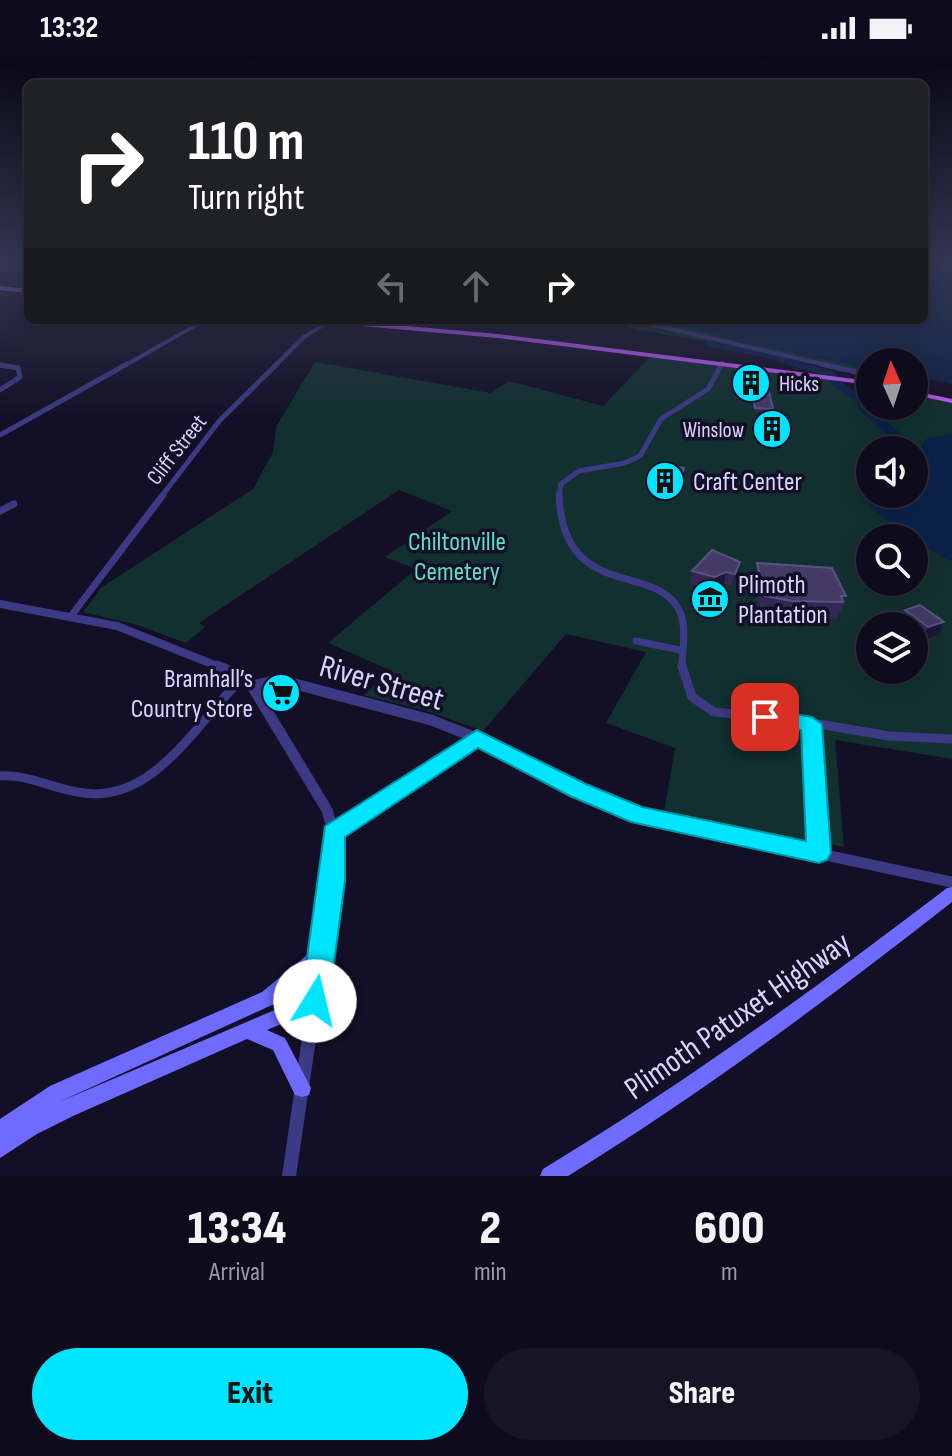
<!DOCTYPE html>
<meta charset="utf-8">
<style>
body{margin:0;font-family:"Sofia Sans Condensed",sans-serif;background:#171425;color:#f1f3f6;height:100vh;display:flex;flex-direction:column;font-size:30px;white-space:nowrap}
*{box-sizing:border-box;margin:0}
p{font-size:26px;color:#9b9ba3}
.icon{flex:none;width:44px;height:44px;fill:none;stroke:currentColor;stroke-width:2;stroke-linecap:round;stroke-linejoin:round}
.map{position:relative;height:1120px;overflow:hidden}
.details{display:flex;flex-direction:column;background:#0e0b1c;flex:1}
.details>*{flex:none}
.guide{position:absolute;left:24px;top:24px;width:904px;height:244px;border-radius:12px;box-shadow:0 4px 20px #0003,0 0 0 2px #2e2b3b;background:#202124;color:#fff;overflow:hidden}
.needle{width:52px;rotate:357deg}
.controls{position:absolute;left:856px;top:292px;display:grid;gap:16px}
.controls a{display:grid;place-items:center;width:72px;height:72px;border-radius:50%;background:#0e0b1c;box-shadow:0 4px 20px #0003,0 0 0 2px #2e2b3b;font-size:40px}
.pin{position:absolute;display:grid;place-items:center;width:68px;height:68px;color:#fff;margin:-34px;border-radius:16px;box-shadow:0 4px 12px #0006}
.me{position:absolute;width:88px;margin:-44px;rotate:9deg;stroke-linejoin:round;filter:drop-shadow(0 0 6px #0008)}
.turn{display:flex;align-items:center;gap:28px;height:168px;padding:0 32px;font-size:36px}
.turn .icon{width:104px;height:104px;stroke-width:2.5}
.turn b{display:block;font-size:56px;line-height:68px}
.lanes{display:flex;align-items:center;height:76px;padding:0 32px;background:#0003;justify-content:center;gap:40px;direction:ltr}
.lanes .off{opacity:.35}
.eta{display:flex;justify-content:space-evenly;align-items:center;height:136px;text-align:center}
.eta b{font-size:48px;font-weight:800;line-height:56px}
.primary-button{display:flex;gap:16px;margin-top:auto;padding:16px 32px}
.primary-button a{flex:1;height:92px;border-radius:48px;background:#00e5ff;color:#111;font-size:32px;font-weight:800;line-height:92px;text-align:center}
.primary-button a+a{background:#171425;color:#f1f3f6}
.status{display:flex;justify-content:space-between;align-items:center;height:56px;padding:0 40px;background:#0e0b1c;direction:ltr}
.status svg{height:22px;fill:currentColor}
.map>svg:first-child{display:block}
.green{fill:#12302f;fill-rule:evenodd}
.water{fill:#0c2248}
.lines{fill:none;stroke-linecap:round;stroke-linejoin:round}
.river{fill:#0c2248;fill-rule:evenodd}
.minor-far3{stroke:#3d3a85;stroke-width:4}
.minor-far2{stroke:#3d3a85;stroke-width:5}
.minor-far1{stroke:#3d3a85;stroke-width:7}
.minor{stroke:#3d3a85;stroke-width:9}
.tertiary-far2{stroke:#3d3a85;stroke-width:8}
.tertiary-far1{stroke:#3d3a85;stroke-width:11}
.tertiary{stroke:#3d3a85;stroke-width:14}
.secondary{fill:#6f6bff;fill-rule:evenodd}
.primary{fill:#c25bff;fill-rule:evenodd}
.wall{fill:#312854}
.shaded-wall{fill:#1d163a}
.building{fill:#433a66;stroke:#5a527e;stroke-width:2}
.route{fill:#00e5ff;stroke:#0095a6;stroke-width:2}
.labels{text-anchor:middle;stroke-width:7;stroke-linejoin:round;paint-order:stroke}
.far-poi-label{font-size:22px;fill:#d9d4ff;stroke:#130f26;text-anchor:start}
.far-street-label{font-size:22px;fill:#d9d4ff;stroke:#130f26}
.poi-label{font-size:26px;fill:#d9d4ff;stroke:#130f26;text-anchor:start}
.park-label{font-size:26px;fill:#5fe0c0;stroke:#130f26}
.near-street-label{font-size:32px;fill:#d9d4ff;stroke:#130f26}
</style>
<div class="status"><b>13:32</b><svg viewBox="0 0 49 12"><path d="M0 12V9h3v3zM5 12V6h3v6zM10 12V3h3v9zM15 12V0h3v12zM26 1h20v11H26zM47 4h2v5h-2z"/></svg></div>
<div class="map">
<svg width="952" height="1120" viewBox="0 0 952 1120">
<rect width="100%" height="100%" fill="#130f26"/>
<g class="green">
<polygon points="605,264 667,264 735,284 870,313 870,322 753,293 639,274"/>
<path d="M651 300 828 322 852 340 865 328 870 329V350H914V338L952 347V378L927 383 922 388 927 411 914 412V394H870V414L864 419 869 449 911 482H870V526H914V484L952 505V703L835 684 844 791 664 756 675 692 606 667 646 596 566 578 483 675 424 654 363 639 392 615 328 587 416 513 385 501 452 455 399 434 199 567 205 571 186 587 137 569 83 556 102 531 253 433 273 396 276 371 315 306 491 337 509 325 603 350ZM870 570H914V614H870Z"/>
</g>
<g class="water">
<polygon points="924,207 952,207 952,328 914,321 914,306 870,306 870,313 735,284 667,264 924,264"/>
<path d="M952 378V505C917 490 882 466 858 435L859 425 870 414V438H914V412H927L922 388 927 383Z"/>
</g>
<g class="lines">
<polygon class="river" points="709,285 759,294 835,316 840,325 866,343 868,351 901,378 905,394 893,394 891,382 859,354 857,346 832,329 827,320 758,300 706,290 706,286"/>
<g class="minor-far3">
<polyline points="633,264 830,310"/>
<polyline points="0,309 4,310"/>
<polyline points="124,310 205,264"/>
<polyline points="275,310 304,281 331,264"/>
<polyline points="721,310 722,307"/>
</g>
<g class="minor-far2">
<polyline points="821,308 870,319"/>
<polyline points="0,309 18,312 20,321 0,334"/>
<polyline points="0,379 127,308"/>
<polyline points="161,441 220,364 277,308"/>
<polyline points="559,441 561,428 579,415 625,407 640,400 661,363 708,333 722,308"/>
</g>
<g class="minor-far1">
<path d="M559 439C563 547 658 505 680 556 687 572 682 595 682 612"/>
<polyline points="0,455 14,448"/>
<polyline points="71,560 163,439"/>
<polyline points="636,585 680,594"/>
</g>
<g class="minor">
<polyline points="682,610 692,641 714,656 789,663 889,680 952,683"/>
<polyline points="812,668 819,797"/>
<path d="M0 720C30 718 55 734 84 737 157 746 198 663 243 622"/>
<polyline points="333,777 477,682"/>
</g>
<polyline class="tertiary-far2" points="0,548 117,570 222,612"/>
<g class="tertiary-far1">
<polyline points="217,610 237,618 252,630 327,754 334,779 330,834"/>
<polyline points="252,630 280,624 431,664 497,690 567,729 639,759 952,826"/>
</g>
<polyline class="tertiary" points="289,1120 331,832"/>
<g class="secondary">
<path d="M952 831V846C828 943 703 1037 568 1120H540L543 1113C684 1028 816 932 947 832Z"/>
<path d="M323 889 329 891 331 896 329 901 296 929 317 925 323 927 325 933 321 939 324 945 321 951 267 974 285 982 311 1032 309 1039 302 1041 295 1039 273 994 247 983 73 1060 37 1078 0 1102V1063L50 1030 262 936 317 891ZM298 944 59 1046 272 949Z"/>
</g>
<g class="primary">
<polygon points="0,230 28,233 28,237 0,234"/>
<polygon points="312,264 339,264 498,278 870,325 870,329 498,282 315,266"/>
<polygon points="914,335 952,343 952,347 914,339"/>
</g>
</g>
<g class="wall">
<polygon points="750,322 773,353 772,357 755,356 749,326"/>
<polygon points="684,412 682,423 679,430 652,428 654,417"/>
<polygon points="712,494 738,518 732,530 724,528 713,533 690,528 692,515"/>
<polygon points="757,507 846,540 841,557 839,557 838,563 787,562 761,557 754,524"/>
<polygon points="905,554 939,579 923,584 914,577 914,570 904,570 900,567"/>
<polygon points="291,627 292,636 284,644 269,638 268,629"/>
</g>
<g class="shaded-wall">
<polygon points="740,506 738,518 732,530 735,518"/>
<polygon points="726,516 724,528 713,533 715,521"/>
<polygon points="944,566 939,579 923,584 928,571"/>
<polygon points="291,627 292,636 284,644 282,635"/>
</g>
<g class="building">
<polygon points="750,322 766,323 773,353 755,352"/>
<polygon points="658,408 684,412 681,419 654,417"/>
<polygon points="712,494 740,506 735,518 726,516 715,521 692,515"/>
<polygon points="757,507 832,512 846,540 841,540 843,546 792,545 765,540"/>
<polygon points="920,549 944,566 928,571 905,554"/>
<polygon points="278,624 291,627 282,635 268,629"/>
</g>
<linearGradient id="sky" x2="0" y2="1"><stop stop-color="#0a0815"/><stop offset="0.57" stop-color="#333752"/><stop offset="1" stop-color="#333752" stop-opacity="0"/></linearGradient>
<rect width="952" height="364" fill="url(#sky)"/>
<polygon class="route" points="765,653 812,661 822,668 831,797 827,804 819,807 631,766 570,740 478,692 345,781 345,825 329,945 325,954 315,958 305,954 301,945 325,770 477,674 586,728 642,751 806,785 801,674 757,666 754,661 757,656"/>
<defs>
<symbol id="building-disc" viewBox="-11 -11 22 22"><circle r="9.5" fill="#00e5ff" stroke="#130f26"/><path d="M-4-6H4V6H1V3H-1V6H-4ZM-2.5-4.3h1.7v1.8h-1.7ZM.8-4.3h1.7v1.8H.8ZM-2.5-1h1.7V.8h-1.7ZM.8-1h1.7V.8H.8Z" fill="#111"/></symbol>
<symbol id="museum-disc" viewBox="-11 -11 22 22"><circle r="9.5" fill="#00e5ff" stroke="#130f26"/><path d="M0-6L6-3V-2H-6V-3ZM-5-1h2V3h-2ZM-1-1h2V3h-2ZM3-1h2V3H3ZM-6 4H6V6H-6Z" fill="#111"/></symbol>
<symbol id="supermarket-disc" viewBox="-11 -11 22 22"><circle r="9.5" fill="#00e5ff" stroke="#130f26"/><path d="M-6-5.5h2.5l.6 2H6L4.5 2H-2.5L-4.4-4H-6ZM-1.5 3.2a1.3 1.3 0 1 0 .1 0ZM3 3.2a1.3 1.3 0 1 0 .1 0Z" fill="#111"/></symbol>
</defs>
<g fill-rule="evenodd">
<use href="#building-disc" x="729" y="305" width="44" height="44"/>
<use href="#building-disc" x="750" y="351" width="44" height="44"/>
<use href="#building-disc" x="643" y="403" width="44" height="44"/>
<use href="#museum-disc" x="688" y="521" width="44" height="44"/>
<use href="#supermarket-disc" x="259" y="615" width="44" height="44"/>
</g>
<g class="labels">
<g class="far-poi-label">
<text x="779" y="335">Hicks</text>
<text x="744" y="381" text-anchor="end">Winslow</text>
</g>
<g class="far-street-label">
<text transform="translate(176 393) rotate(-52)" y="8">Cliff Street</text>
</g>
<g class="poi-label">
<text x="693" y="434">Craft Center</text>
<text x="738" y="537">Plimoth<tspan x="738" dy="30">Plantation</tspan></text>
<text x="253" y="631" text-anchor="end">Bramhall’s<tspan x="253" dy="30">Country Store</tspan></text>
</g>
<g class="park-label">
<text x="457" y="494">Chiltonville<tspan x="457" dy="30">Cemetery</tspan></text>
</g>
<g class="near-street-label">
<text transform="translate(382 626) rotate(16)" y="11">River Street</text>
<text transform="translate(737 959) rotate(-35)" y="11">Plimoth Patuxet Highway</text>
</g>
</g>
</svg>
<div class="controls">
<a><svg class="needle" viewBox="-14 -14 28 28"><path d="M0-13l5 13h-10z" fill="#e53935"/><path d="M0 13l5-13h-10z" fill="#9b9ba3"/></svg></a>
<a><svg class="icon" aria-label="sound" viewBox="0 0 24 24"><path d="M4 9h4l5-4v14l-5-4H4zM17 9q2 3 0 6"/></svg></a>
<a><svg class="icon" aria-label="search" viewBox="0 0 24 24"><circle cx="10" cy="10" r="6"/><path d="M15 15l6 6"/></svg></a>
<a><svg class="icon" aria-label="layers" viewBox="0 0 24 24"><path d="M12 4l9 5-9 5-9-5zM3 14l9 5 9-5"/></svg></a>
</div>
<div class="pin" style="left:765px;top:661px;background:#d93025"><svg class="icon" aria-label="arrive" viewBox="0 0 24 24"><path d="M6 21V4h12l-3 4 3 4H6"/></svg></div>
<svg class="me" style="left:315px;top:945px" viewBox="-20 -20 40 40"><circle r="19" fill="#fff"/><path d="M0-13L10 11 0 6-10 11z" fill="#00e5ff"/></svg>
<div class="guide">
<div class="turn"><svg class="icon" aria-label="right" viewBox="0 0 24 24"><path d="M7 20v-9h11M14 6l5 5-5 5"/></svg><div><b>110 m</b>Turn right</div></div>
<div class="lanes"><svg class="icon off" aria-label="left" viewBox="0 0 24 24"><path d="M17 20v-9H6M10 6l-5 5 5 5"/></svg><svg class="icon off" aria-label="ahead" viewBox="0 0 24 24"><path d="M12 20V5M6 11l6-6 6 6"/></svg><svg class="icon" aria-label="right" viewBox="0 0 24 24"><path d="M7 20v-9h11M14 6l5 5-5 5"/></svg></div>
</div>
</div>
<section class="details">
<div class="eta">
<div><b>13:34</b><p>Arrival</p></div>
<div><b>2</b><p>min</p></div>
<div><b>600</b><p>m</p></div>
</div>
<div class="primary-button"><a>Exit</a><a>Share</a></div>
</section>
